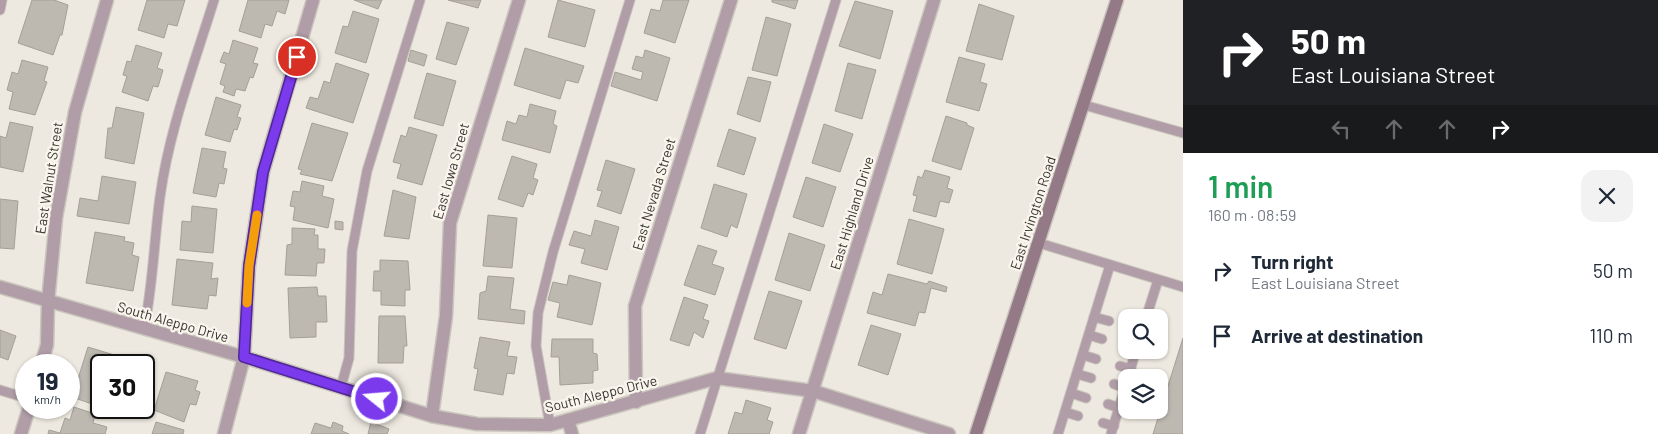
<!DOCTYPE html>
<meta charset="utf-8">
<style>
body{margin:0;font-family:Barlow,sans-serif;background:#f2f2f3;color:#1f2937;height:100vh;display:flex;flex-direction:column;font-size:19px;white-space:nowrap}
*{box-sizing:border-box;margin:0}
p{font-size:16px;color:#747a83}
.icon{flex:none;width:28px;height:28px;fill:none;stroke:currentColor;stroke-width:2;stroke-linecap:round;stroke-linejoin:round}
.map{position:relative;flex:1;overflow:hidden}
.side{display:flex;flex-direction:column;background:#fff;width:475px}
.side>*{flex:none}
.banner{background:#202124;color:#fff;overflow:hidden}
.fabs{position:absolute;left:1118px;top:309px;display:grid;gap:10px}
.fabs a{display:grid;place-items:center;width:50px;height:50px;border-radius:10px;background:#fff;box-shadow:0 1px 4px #0004;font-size:25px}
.speed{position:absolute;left:15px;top:354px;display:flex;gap:10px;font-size:25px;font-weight:700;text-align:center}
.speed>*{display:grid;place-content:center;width:65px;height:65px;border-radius:50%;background:#fff;box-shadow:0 1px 4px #0004;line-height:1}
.speed small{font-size:12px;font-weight:400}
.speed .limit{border:2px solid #111;border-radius:8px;background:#fff;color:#111}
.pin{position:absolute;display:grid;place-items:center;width:42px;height:42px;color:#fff;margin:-21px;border:2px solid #fff;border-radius:50%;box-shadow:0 1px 5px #0007}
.me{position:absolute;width:55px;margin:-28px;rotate:287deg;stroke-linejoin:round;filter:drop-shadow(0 0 4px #0008)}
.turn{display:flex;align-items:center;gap:18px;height:105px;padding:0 25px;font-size:22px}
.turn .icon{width:65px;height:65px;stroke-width:2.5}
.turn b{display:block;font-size:35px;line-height:42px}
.lanes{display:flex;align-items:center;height:48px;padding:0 25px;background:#0003;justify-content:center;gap:25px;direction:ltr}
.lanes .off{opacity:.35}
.round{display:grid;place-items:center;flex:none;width:52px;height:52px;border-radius:15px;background:#f2f2f3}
.overview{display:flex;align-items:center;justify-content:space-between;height:85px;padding:0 25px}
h1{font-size:30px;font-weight:600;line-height:38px;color:#1e9e55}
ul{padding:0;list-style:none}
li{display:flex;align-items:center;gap:15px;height:65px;padding:0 25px}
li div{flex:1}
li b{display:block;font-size:19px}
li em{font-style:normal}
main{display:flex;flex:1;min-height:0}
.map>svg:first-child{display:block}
.building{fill:#bdb8b0;stroke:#a49f97}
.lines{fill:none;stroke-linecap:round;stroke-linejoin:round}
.service-casing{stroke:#cac5bd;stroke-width:11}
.minor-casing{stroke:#cac5bd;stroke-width:15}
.secondary-casing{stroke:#cac5bd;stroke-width:15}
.service{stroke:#b09da7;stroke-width:9}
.minor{stroke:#b09da7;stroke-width:12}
.secondary{stroke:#947987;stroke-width:12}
.route-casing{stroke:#51269a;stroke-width:12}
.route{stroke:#7c3aed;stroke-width:9}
.slow{stroke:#f59e0b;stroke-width:9}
.labels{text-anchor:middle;stroke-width:4.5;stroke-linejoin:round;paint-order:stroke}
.street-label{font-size:14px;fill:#393633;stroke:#fbf6ed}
</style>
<main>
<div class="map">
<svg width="1183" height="434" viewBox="0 0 1183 434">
<rect width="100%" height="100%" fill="#eee9e0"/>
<g class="building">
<polygon points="32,0 54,0 68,5 62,35 60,35 53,55 18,43"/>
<polygon points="147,0 185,0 177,26 168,24 164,38 138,30"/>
<polygon points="248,0 289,0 285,14 277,11 272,26 265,24 261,38 239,31"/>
<polygon points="354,0 382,0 378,9"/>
<polygon points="448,0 481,0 478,8"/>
<polygon points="558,0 595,10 585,47 548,37"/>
<polygon points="663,0 689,0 675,43 644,33 651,9 660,11"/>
<polygon points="772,0 798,0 795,9 772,2"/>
<polygon points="855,1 893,11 880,59 839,46"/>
<polygon points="979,4 1014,16 1002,60 966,51"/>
<polygon points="353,11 379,19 366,63 335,53 343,26 348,27"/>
<polygon points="766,17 791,24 777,76 752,70"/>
<polygon points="447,22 469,28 456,65 436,59"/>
<polygon points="233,40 258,48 253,63 258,64 253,78 250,77 245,91 236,89 234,96 223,92 225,86 220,84 226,64 220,62 224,52 229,54"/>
<polygon points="136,45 162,53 157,68 163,70 158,87 153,86 148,101 122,92 127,76 123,75 127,61 131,62"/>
<polygon points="525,48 584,66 578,83 566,80 560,99 514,85"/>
<polygon points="411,50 427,55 424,66 408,61"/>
<polygon points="645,50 670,58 657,101 611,86 615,72 641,80 643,72 632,69 636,56 643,58"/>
<polygon points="959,57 985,64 980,82 987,84 979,111 946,102"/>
<polygon points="22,60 48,67 44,81 47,82 35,115 9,109 13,92 7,90 12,72 18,74"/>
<polygon points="336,63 369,74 353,123 306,108 310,97 318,99 324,81 330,83"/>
<polygon points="848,63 876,70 862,119 835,111"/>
<polygon points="427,73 456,81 443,126 414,118"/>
<polygon points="748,77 771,82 760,122 737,114"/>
<polygon points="216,97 241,105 237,117 241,118 237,130 234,129 230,142 205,135"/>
<polygon points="530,104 556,111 553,124 557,126 550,153 502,140 507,121 516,124 519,115 527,117"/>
<polygon points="116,107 144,113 134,164 105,158 108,128 112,128"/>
<polygon points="946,116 967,123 967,125 974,128 961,170 932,161"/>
<polygon points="10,122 33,127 23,172 0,167 0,136 6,138"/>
<polygon points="312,123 348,133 332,181 300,174 302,170 298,169"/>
<polygon points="824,124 853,134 840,172 812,163"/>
<polygon points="409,127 437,135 422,185 397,178 401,164 393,162 401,135 406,137"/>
<polygon points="729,129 756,138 744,175 717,166"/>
<polygon points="202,148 226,152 223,168 227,169 224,184 219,183 216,197 193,193"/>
<polygon points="512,156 537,164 533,178 538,180 533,195 528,193 523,207 498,199"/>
<polygon points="606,160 635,169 621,214 597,206 602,191 597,190"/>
<polygon points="925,170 950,177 947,188 953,190 949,203 940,201 936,217 913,211 917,196 913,195 918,176 922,178"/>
<polygon points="102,176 136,182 129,224 77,216 80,198 98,201"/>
<polygon points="806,177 836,187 823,227 793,217"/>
<polygon points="302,181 324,186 322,196 334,199 328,228 293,220 295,207 290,206 293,191 300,192"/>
<polygon points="714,184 747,194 737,228 731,225 727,237 701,228"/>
<polygon points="393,190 416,197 409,239 384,236"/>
<polygon points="0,199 18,201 14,249 0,248"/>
<polygon points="192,206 217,209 213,253 180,250 182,221 191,222"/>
<polygon points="488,215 517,218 512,268 483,266"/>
<polygon points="909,219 944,229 932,274 897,264"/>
<polygon points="595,220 619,227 607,270 581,263 585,249 569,245 574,231 591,236"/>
<polygon points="335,221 343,222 343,230 335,229"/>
<polygon points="292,228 315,229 314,235 318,235 318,249 325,249 324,263 317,263 316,276 285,275 287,245 292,244"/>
<polygon points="95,232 125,237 124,241 134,243 132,255 139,257 133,291 86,283"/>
<polygon points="789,233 825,245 810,291 775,280"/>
<polygon points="698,245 717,251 712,264 724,268 715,295 684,285"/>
<polygon points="177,259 213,263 211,279 218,278 216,296 209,295 207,309 172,305"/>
<polygon points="380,260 408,261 410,290 405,290 405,306 381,305 381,291 373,291 374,271 380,271"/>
<polygon points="888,274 927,284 929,281 947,287 946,292 931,288 925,313 919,312 915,326 867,313 873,292 882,295"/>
<polygon points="569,275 601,283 592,325 557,317 560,303 548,300 553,282 567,285"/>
<polygon points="488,276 514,278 510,309 525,311 524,324 478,319 480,293 486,291"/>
<polygon points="317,287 318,296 326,296 327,322 316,322 316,337 290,338 288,288"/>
<polygon points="769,291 802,301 786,349 754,339"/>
<polygon points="684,297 708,305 703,319 709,321 703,338 694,332 689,346 670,340"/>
<polygon points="379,316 405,316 407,346 404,346 403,363 378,363"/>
<polygon points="871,325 901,334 888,375 858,365"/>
<polygon points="0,330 16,336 8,360 0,357"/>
<polygon points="480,337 510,342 507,356 517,357 514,374 507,373 503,395 474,390 478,369 474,368"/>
<polygon points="1183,338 1183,434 1153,434"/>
<polygon points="552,339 593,339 593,353 597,354 598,370 593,371 593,383 560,385 559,357 551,357"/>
<polygon points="88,347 124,358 122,365 101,365 101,407 69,396 69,380 77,382"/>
<polygon points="166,372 198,381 195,390 200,392 196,405 190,404 184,422 154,410"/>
<polygon points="746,400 771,408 767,420 773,422 769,434 728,434 735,412 742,414"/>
<polygon points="74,407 95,414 93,423 107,427 105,434 48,434 49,430 60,433 65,418 70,420"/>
<polygon points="156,422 184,430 183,434 152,434"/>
<polygon points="333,422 343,426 342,431 349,434 311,434 315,423 331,428"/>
<polygon points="371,422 389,429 387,434 368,434"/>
</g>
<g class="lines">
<defs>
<g id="service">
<polyline points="0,10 2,0"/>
<polyline points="1084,105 1183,133"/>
<polyline points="1039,243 1183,287"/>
<polyline points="1094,317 1109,321"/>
<polyline points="1146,318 1158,280"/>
<path d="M144 329C153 285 154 241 160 197 169 130 194 65 214 0"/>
<polyline points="1089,335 1102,339"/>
<polyline points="1083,355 1096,359"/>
<polyline points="1120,366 1131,369"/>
<polyline points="1077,374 1091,378"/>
<polyline points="1128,378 1136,350"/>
<polyline points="1114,384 1125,388"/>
<polyline points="341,387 349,358 352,251 367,171 420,0"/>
<polyline points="0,390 26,398"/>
<polyline points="1071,393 1086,398"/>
<polyline points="1108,404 1119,408"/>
<polyline points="1065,412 1078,416"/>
<polyline points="1103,423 1114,426"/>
<polyline points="550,425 536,346 538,313 553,252 630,0"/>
<polyline points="700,434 836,0"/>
<polyline points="1058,434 1110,265"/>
<polyline points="1111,434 1126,384"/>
</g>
<g id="minor">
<polyline points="0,287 244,357 432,416 477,424 550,425 717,378 813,391 949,434"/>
<polyline points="41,365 47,345 48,302 56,218 75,112 107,0"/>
<polyline points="636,402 635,306 731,0"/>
<polyline points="432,416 446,316 450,223 519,0"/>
<polyline points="568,420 572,434"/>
<polyline points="21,434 29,408"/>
<polyline points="224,434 244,357 249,266 263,172 313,0"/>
<polyline points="799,434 934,0"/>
</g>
<polyline id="secondary" points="976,434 1117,0"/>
</defs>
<use href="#service" class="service-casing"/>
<use href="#minor" class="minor-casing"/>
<use href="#secondary" class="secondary-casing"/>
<use href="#service" class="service"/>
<use href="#minor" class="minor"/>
<use href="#secondary" class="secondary"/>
</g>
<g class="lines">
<defs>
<polyline id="route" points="297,57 263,172 249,266 244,357 377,399"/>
</defs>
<use href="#route" class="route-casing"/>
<use href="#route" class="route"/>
<polyline class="slow" points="247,303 249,266 257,215"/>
</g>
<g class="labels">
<g class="street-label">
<text transform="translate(451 171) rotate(-74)" y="5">East Iowa Street</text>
<text transform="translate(49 178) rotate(-81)" y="5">East Walnut Street</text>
<text transform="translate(654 194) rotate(-73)" y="5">East Nevada Street</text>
<text transform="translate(852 213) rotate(-73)" y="5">East Highland Drive</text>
<text transform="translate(1033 213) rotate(-72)" y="5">East Irvington Road</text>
<text transform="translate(173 322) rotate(16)" y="5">South Aleppo Drive</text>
<text transform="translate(601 394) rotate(-14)" y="5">South Aleppo Drive</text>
</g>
</g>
</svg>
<div class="fabs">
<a><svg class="icon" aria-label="search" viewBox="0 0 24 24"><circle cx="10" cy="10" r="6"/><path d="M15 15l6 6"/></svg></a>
<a><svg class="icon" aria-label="layers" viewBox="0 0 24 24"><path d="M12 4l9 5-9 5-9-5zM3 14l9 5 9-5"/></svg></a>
</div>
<div class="speed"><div>19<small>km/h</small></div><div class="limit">30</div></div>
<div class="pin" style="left:297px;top:57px;background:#d93025"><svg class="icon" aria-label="arrive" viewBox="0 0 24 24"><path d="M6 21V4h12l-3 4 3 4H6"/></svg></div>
<svg class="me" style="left:377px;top:399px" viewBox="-20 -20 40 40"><circle r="17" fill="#7c3aed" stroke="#fff" stroke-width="3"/><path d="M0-11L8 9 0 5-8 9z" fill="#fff"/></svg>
</div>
<section class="side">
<div class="banner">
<div class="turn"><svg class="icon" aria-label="right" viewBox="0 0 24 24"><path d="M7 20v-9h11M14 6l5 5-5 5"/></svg><div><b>50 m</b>East Louisiana Street</div></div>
<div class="lanes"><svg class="icon off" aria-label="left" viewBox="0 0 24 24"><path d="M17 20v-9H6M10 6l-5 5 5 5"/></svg><svg class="icon off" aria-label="ahead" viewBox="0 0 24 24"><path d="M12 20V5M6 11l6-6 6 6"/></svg><svg class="icon off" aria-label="ahead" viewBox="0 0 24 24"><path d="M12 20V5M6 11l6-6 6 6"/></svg><svg class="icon" aria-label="right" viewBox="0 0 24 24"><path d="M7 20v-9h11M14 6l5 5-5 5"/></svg></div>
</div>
<div class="overview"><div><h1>1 min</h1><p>160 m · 08:59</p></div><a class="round"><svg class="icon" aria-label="close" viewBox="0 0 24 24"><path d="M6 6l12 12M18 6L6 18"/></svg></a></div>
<ul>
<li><svg class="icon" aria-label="right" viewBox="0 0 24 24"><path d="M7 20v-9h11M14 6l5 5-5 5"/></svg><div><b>Turn right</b><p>East Louisiana Street</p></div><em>50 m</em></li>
<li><svg class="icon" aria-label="arrive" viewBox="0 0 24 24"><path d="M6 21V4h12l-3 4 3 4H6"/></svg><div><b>Arrive at destination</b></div><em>110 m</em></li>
</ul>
</section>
</main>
